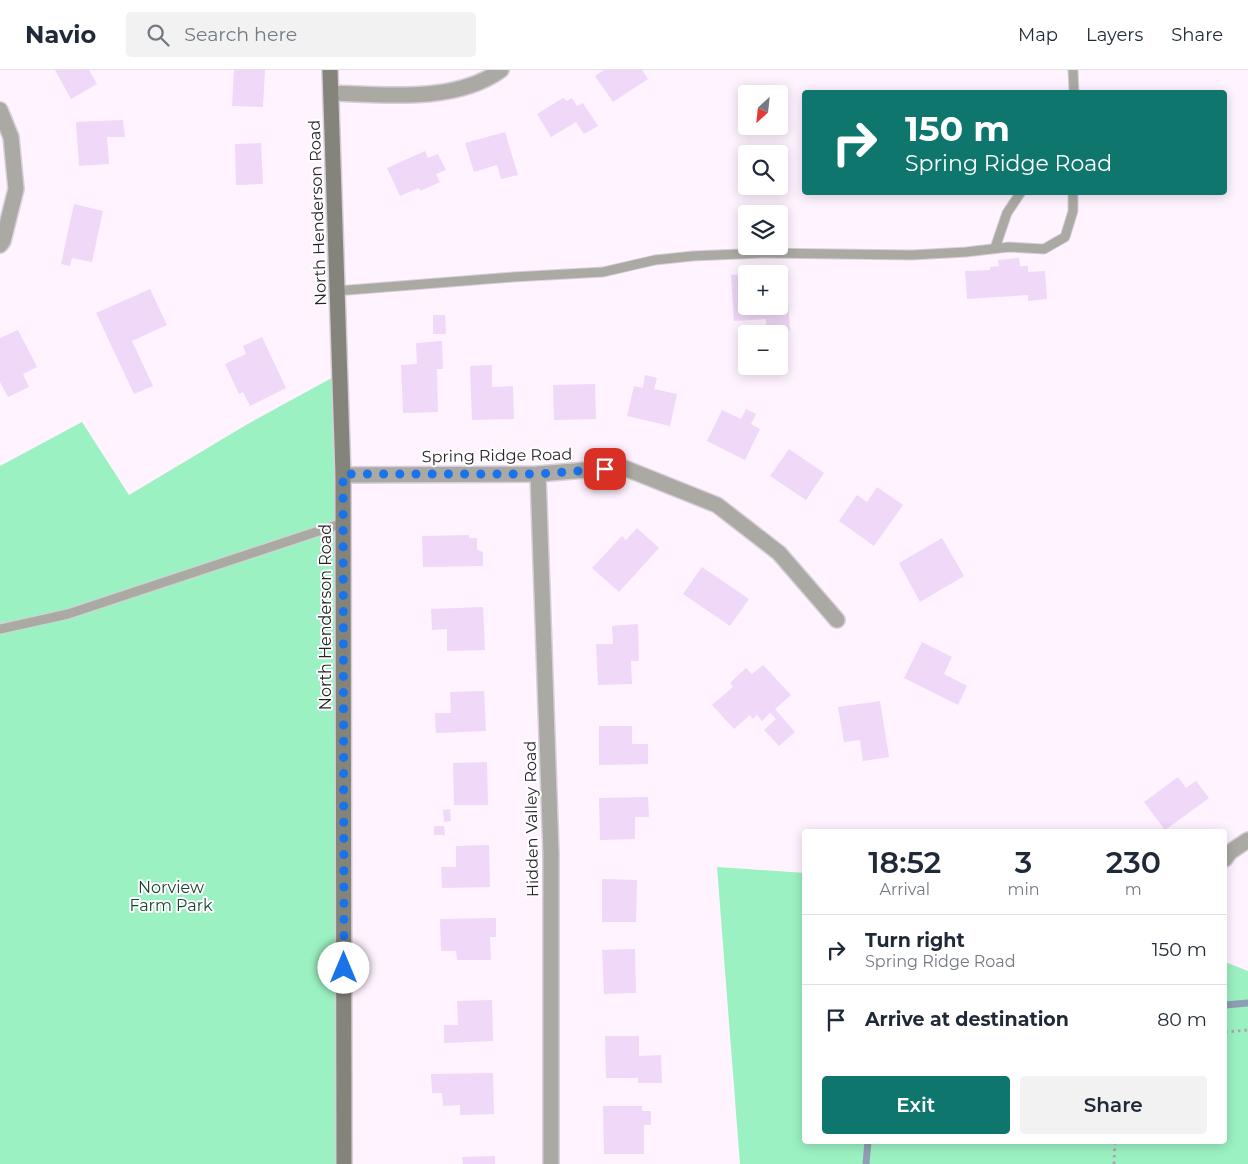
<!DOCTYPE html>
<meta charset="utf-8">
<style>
body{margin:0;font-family:Montserrat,sans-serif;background:#f2f2f3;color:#1f2937;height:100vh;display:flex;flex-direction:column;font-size:19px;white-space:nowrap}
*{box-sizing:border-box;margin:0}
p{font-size:16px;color:#747a83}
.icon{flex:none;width:28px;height:28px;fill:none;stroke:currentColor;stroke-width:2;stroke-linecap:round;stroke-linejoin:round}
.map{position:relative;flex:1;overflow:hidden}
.sheet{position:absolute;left:802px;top:759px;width:425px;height:315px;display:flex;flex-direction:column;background:#fff;border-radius:5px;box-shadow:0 2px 12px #0003}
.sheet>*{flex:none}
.banner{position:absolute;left:802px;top:20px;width:425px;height:105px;border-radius:5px;box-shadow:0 2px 12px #0003;background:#0f766e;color:#fff;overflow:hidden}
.needle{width:32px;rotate:207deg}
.fabs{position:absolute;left:738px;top:15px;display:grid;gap:10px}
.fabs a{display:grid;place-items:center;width:50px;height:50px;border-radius:5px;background:#fff;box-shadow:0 2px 12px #0003;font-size:25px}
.pin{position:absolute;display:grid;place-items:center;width:42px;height:42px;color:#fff;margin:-21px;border-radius:10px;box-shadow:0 2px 8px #0006}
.me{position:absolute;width:55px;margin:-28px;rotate:0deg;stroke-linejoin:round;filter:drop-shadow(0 0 4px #0008)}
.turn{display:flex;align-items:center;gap:18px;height:105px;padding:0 20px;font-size:22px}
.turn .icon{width:65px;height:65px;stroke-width:2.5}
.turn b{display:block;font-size:35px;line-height:42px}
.eta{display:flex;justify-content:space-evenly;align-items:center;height:85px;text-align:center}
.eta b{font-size:30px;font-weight:600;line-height:35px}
.button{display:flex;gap:10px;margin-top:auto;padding:10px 20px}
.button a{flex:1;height:58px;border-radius:5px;background:#0f766e;color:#fff;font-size:20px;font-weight:600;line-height:58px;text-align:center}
.button a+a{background:#f2f2f3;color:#1f2937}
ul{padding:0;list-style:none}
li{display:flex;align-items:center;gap:15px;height:70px;padding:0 20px;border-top:1px solid #e0e1e3}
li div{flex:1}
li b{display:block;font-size:19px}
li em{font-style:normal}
header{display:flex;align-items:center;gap:30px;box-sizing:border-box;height:70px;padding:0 25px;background:#fff;border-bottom:1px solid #e0e1e3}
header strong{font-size:24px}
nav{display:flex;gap:28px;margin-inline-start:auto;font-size:18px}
.search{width:350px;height:45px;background:#f2f2f3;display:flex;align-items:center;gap:12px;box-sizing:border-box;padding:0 18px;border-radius:5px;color:#747a83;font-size:19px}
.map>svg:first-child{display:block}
.green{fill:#9bf1c2}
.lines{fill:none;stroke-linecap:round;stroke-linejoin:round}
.stream{stroke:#8e9eb4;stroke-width:7}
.building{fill:#efd8f8}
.lane-casing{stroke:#d8ced8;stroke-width:11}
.street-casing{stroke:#d8ced8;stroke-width:18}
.secondary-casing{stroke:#d8ced8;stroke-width:18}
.path{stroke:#aea5ae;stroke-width:3;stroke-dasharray:2.5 4;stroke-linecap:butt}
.lane{stroke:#aaa9a3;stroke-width:9}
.street{stroke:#aaa9a3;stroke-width:15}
.secondary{stroke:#85847b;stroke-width:15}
.route{stroke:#1a73e8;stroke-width:9;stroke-dasharray:0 16.2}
.labels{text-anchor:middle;stroke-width:4;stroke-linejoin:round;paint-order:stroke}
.street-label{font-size:16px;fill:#272327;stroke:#fff}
.park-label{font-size:16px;fill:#1a4630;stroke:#fff}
</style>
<header>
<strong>Navio</strong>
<div class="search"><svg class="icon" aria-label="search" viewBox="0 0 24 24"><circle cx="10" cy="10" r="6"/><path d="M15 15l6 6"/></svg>Search here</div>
<nav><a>Map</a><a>Layers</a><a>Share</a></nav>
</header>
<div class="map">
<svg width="1248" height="1094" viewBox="0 0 1248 1094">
<rect width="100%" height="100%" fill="#fff3ff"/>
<g class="green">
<polygon points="339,304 344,1094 0,1094 0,396 82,352 129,425 246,355"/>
<polygon points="717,797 805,803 805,1071 1225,1071 1225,892 1248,901 1248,1094 740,1094"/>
</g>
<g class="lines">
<g class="stream">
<polyline points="1225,935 1248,933"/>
<polyline points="866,1094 868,1071"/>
</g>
</g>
<g class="building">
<polygon points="55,0 89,0 97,14 71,29"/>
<polygon points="234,0 265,0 263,37 232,36"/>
<polygon points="604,0 642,0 648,9 613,32 595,6"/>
<polygon points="563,28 567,31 572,28 577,36 583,33 598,56 584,64 576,52 551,67 537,44"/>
<polygon points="123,50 125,67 107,67 109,94 79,96 76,52"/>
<polygon points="505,62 518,105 501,109 497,95 474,102 465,73"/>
<polygon points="261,73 263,114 236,115 235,74"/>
<polygon points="425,81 428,88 438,84 446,100 436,104 440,112 420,121 419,118 400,126 387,98"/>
<polygon points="74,134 103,141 92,192 72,188 70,196 61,194"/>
<polygon points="1019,188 1020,196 1028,196 1028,202 1045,201 1047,229 1028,231 1028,225 967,229 965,201 990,200 990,197 999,196 998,190"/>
<polygon points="779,202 786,202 790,261 766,262 766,249 734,251 731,205 746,204 746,236 779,236"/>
<polygon points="150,219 167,255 132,271 153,316 134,324 96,243"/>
<polygon points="433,245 445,245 446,264 433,264"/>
<polygon points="18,260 37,297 23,304 29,317 8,327 0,312 0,268"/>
<polygon points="262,267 286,318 250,336 243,322 239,324 225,294 246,284 243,276"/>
<polygon points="442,271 443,299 437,299 438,342 403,343 401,295 417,294 416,273"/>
<polygon points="492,295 492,317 513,316 514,349 472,350 470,296"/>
<polygon points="645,305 657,308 654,319 677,324 670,356 627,346 634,316 643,318"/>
<polygon points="595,314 596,349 554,350 553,315"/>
<polygon points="746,339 756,344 751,354 760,359 745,390 707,371 722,340 741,349"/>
<polygon points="789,379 824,403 806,430 770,406"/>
<polygon points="877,417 903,435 874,476 839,451 857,425 867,432"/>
<polygon points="637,458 659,478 619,522 592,498 622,466 626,470"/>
<polygon points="469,465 469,468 477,468 477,480 483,482 483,496 423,497 422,466"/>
<polygon points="942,468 964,506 920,532 899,493"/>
<polygon points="702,497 749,529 730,556 683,524"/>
<polygon points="483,537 485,580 447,581 447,559 432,560 431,539"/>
<polygon points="638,554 639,591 631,591 632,614 598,615 596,574 613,574 612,556"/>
<polygon points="922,572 952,587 944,604 967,616 958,635 904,608"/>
<polygon points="763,595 791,625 775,639 795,662 779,676 764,660 776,649 770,643 762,651 757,645 753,649 750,645 734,659 712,635 733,617 730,613 746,598 752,604"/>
<polygon points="484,621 486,661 436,663 435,643 451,643 450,622"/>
<polygon points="880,631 889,687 863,691 860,670 844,672 838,637"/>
<polygon points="599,656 632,656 632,674 648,674 648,694 599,695"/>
<polygon points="487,692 488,735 454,735 453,693"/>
<polygon points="1178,707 1186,718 1196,711 1209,728 1165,760 1144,732"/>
<polygon points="648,727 649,747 635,747 635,769 600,770 599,728"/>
<polygon points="450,739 451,751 444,752 443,740"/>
<polygon points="434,756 444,756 445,765 434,765"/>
<polygon points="489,775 490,817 442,818 441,797 456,797 456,776"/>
<polygon points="602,809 637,810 636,852 602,852"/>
<polygon points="496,848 496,867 490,867 491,890 457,890 456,881 441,881 440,849"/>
<polygon points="635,879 636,923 604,924 602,880"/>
<polygon points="492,930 493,971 444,973 444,955 458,955 457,931"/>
<polygon points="605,966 639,966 639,986 661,985 662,1013 638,1013 638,1008 606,1008"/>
<polygon points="493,1003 494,1044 460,1045 460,1035 443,1036 442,1023 432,1023 431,1004"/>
<polygon points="603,1036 642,1036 642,1041 651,1041 651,1055 644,1055 644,1084 604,1084"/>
<polygon points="495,1086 495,1094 463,1094 462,1087"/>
</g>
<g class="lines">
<defs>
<g id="lane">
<polyline points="1073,0 1074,22"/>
<polyline points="995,178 1007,143 1021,122"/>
<polyline points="336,221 513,207 603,202 655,190 693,186 763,183 912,185 966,182 1009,177 1044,179 1065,167 1073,141 1073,122"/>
<polyline points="0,559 68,544 343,453"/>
</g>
<g id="street">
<path d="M331 23C385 25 456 33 501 0"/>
<polyline points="0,40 11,67 16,119 3,171 0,175"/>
<polyline points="538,404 551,783 551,1094"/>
<polyline points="343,405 538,404 622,397 717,435 779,483 837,550"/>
<polyline points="1225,789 1230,782 1248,770"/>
</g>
<polyline id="secondary" points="330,0 343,405 344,1094"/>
</defs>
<use href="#lane" class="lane-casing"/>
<use href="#street" class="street-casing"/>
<use href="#secondary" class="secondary-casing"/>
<g class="path">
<polyline points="1225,962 1248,960"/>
<polyline points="1114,1094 1115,1071"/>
</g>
<use href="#lane" class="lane"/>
<use href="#street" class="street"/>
<use href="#secondary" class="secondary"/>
</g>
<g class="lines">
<polyline class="route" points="344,898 343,404 538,404 605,399"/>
</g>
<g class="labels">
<g class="street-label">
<text transform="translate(317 143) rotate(-92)" y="6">North Henderson Road</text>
<text transform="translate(497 385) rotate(-1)" y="6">Spring Ridge Road</text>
<text transform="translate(325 547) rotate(-90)" y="6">North Henderson Road</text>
<text transform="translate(531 749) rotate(-91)" y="6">Hidden Valley Road</text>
</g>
<g class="park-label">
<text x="171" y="823">Norview<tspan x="171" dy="18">Farm Park</tspan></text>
</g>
</g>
</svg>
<div class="fabs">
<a><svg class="needle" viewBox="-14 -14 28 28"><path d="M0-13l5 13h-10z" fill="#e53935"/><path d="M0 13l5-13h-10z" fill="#747a83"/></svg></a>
<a><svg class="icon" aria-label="search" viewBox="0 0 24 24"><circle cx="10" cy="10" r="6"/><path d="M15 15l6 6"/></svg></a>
<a><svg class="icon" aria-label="layers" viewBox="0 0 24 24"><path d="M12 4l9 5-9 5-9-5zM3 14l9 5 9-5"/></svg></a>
<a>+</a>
<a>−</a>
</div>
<div class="pin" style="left:605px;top:399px;background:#d93025"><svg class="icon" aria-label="arrive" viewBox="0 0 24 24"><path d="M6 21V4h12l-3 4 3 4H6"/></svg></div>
<svg class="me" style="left:344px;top:898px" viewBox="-20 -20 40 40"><circle r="19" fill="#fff"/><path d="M0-13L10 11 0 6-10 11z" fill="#1a73e8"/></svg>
<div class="banner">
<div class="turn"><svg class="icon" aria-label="right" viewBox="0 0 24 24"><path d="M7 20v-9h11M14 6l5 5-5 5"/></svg><div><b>150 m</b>Spring Ridge Road</div></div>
</div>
<section class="sheet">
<div class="eta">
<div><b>18:52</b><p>Arrival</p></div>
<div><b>3</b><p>min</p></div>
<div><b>230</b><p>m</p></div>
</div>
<ul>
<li><svg class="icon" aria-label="right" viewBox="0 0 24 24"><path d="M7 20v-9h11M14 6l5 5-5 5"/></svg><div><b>Turn right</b><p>Spring Ridge Road</p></div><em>150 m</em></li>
<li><svg class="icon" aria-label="arrive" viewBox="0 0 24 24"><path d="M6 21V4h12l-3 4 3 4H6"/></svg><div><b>Arrive at destination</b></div><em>80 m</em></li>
</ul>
<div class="button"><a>Exit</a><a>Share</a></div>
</section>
</div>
